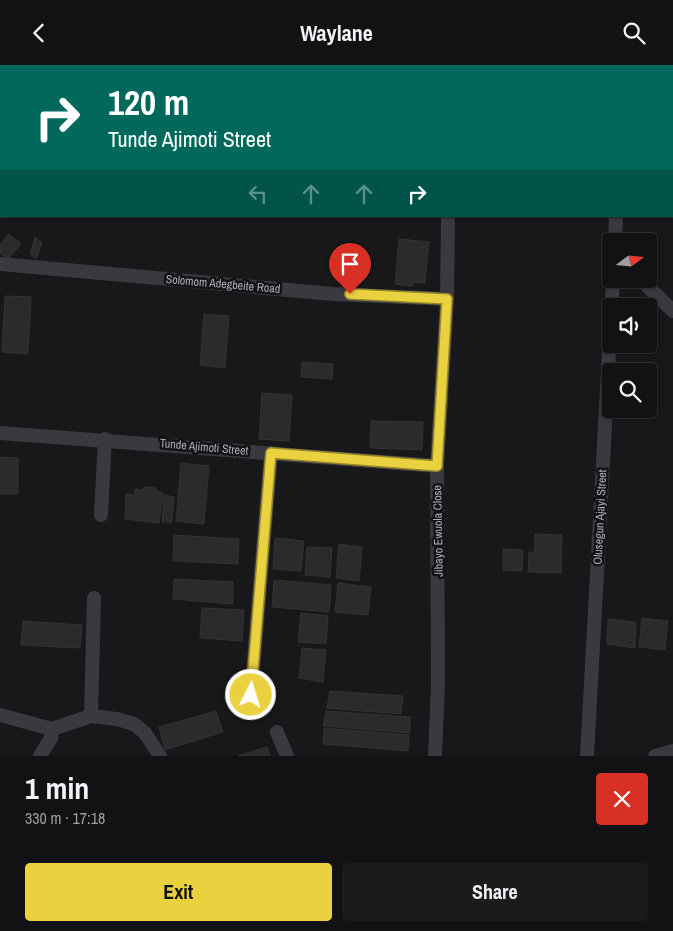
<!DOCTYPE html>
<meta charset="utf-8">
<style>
body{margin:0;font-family:"Archivo Narrow",sans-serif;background:#1b1b1d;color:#f1f3f6;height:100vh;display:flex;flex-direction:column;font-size:19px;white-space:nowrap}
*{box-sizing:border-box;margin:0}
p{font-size:16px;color:#9c9ea0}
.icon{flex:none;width:28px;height:28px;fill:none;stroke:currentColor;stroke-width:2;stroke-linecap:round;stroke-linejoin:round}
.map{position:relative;height:691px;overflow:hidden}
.drawer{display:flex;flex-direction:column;background:#121214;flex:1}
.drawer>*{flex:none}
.banner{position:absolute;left:0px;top:0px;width:674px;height:152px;box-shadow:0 1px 4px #0004,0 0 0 1px #313234;background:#00695c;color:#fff;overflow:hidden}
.needle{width:32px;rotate:74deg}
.fabs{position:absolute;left:602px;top:168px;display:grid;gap:10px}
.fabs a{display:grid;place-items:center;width:55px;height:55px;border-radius:5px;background:#121214;box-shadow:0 1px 4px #0004,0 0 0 1px #313234;font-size:25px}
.pin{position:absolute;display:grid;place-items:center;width:42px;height:42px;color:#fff;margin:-51px -21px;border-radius:50% 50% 50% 0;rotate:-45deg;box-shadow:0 0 5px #0007}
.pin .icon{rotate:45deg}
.me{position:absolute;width:55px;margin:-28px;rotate:5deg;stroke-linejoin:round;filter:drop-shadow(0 0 4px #0008)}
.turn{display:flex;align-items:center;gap:18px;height:105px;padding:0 25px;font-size:22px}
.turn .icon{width:65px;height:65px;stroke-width:2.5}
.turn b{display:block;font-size:35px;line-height:42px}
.lanes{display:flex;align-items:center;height:48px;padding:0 25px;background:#0003;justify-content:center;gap:25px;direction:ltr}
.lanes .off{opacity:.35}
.round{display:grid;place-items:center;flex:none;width:52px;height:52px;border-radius:5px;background:#1b1b1d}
.overview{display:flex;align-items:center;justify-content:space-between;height:85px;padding:0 25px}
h1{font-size:30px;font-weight:800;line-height:38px}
.button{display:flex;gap:10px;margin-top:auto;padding:10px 25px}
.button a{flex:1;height:58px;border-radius:5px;background:#ead13f;color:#111;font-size:20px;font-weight:800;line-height:58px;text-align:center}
.button a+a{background:#1b1b1d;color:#f1f3f6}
header{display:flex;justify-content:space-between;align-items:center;height:65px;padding:0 25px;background:#121214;font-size:22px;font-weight:800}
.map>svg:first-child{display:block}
.building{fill:#2b2b2e;stroke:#333236}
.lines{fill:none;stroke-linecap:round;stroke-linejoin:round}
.minor{stroke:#39393f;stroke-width:14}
.route-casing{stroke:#988829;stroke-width:12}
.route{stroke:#ead13f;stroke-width:9}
.labels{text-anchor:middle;stroke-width:5;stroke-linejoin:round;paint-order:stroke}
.street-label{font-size:12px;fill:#abacb9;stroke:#131315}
</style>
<header><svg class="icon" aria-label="back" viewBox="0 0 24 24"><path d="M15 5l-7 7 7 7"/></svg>Waylane<svg class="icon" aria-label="search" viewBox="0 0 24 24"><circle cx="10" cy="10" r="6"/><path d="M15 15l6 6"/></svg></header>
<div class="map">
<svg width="673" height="691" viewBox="0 0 673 691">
<rect width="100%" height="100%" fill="#18181a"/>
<g class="building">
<polygon points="18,0 56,0 18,1"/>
<rect x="0" y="2" width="1" height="35"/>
<polygon points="9,169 21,179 8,194 0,188 0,180"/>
<polygon points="35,172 42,178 36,194 30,189"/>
<polygon points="399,174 429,177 425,218 413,217 413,221 395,219"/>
<polygon points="5,231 31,232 28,289 2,287"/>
<polygon points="204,249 229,251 225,303 200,300"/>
<polygon points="302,297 333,299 332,314 301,312"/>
<polygon points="262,328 292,330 289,376 259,374"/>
<polygon points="371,356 423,357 422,385 370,383"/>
<polygon points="0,392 18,393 18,429 0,429"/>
<polygon points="181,398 209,401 204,459 176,456"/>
<polygon points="144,422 156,423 156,426 163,428 159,458 125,454 126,429 135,430 135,424 143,425"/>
<polygon points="164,430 174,432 172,457 162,457"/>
<polygon points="535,469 562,470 561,508 528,507 529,487 534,487"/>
<polygon points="174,470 239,474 238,499 173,496"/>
<polygon points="275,473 304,476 301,506 273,504"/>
<polygon points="339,479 362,482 359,516 336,513"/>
<polygon points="307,482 332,483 330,512 305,510"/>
<polygon points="503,484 523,485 522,506 503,505"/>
<polygon points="174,514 233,517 233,539 173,534"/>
<polygon points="274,515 331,520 329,547 272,542"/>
<polygon points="338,518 371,522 368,550 335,547"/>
<polygon points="202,543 244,545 242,576 200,573"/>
<polygon points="301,548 328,551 326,579 298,577"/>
<polygon points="642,553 668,556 665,585 639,582"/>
<polygon points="608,554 636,557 635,583 607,579"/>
<polygon points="23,556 82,560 80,583 21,580"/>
<polygon points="302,583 326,585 323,617 299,613"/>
<polygon points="330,626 403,631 401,649 327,643"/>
<polygon points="216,646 223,667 165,685 159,662"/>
<polygon points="326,646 410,652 410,668 323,661"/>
<polygon points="324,663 409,670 408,686 323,679"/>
<polygon points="267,682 270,691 238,691"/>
</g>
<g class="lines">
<g class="minor">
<polyline points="71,1 72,0"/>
<polyline points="450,1 450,0"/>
<polyline points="619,1 619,0"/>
<polyline points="0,81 1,79"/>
<polyline points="615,176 616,151"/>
<polyline points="0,199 333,229 447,234"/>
<polyline points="640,214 673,246"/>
<polyline points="0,368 437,401"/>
<polyline points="101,450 105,374"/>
<polyline points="251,630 271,388"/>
<polyline points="0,650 52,664 91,651 117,654 134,659 145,668 160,691"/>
<polyline points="91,651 94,533"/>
<polyline points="277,667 287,691"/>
<polyline points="40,691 51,673 52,664"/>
<polyline points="435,691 438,620 437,401 447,234 448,151"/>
<polyline points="587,691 613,214"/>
<polyline points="655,691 673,686"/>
</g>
</g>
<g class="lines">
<defs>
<polyline id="route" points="251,630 271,388 437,401 447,234 350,229"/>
</defs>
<use href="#route" class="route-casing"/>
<use href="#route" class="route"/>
</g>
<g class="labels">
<g class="street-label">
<text transform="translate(223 219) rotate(5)" y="4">Solomom Adegbeite Road</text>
<text transform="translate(204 382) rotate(5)" y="4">Tunde Ajimoti Street</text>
<text transform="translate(600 452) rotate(-87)" y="4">Olusegun Ajayi Street</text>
<text transform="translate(438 466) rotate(-91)" y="4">Jibayo Ewuola Close</text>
</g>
</g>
</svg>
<div class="fabs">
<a><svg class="needle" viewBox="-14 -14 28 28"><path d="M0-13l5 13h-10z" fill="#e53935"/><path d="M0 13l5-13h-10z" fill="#9c9ea0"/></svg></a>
<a><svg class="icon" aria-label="sound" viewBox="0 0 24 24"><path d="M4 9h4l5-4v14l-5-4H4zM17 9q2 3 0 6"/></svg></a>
<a><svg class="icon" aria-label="search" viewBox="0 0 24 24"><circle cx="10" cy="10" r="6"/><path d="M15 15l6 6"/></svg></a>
</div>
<div class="pin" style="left:350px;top:229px;background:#d93025"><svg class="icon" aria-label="arrive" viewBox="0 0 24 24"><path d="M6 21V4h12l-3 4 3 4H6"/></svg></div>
<svg class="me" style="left:251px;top:630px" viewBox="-20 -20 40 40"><circle r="17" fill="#ead13f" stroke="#fff" stroke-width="3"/><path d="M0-11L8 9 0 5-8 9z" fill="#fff"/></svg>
<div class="banner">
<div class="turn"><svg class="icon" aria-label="right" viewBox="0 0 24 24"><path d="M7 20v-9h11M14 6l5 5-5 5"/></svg><div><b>120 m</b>Tunde Ajimoti Street</div></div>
<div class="lanes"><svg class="icon off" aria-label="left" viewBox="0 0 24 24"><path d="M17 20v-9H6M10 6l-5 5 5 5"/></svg><svg class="icon off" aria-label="ahead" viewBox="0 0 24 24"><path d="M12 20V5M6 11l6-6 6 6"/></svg><svg class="icon off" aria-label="ahead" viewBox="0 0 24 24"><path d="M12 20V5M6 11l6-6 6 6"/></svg><svg class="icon" aria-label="right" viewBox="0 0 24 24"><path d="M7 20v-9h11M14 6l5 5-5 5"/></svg></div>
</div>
</div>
<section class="drawer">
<div class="overview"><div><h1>1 min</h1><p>330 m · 17:18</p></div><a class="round" style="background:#d93025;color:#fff"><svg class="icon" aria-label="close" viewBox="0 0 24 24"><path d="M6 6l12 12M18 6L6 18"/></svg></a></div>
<div class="button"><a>Exit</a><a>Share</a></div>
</section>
